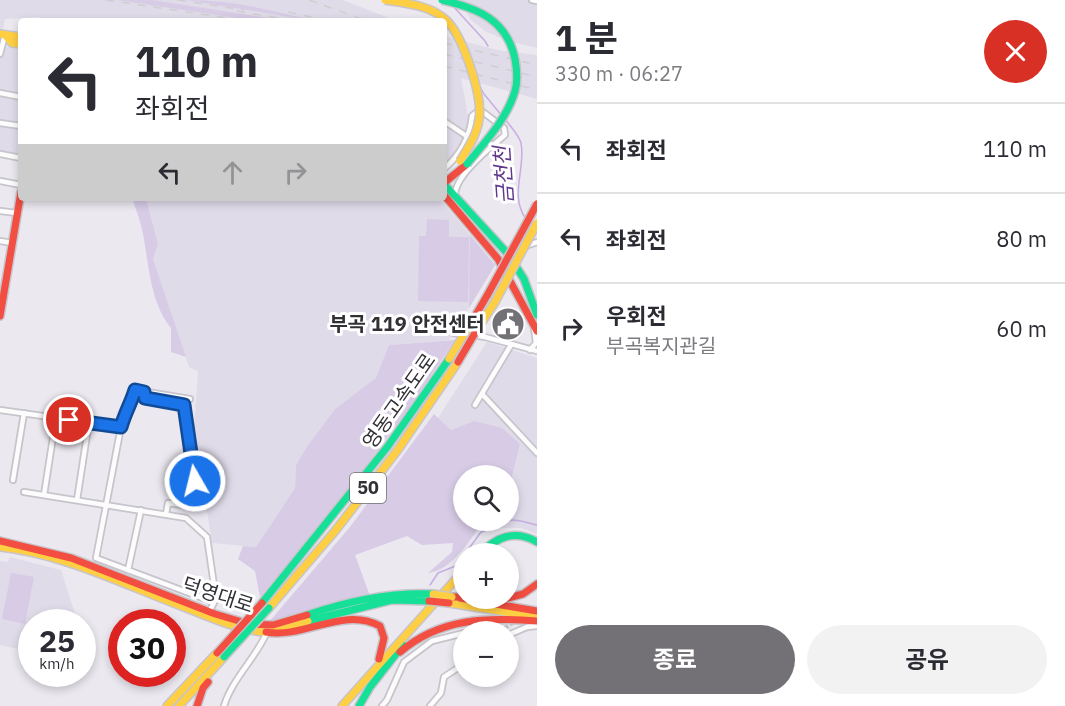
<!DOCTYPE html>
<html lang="ko">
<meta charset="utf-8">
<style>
body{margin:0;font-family:"IBM Plex Sans","Noto Sans KR",sans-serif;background:#f2f2f3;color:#2b2b33;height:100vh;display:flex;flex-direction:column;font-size:22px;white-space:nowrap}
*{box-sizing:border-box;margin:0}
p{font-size:20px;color:#7c7c81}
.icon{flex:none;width:33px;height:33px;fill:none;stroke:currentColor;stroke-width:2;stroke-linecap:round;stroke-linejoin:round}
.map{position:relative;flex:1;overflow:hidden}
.sheet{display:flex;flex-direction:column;background:#fff;width:528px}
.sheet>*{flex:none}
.guide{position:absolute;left:18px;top:18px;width:429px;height:183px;border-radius:6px;box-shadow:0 3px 9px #0003;background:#fff;color:#2b2b33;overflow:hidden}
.buttons{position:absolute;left:453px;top:465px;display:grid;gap:12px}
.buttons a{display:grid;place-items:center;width:66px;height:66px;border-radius:50%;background:#fff;box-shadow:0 3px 9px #0003;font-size:30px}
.speed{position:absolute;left:18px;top:609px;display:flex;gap:12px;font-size:30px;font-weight:700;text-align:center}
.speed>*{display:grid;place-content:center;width:78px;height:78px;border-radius:50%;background:#fff;box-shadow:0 3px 9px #0003;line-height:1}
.speed small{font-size:15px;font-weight:400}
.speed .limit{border:9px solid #d22;background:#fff;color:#111}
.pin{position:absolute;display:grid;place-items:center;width:51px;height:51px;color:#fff;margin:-26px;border:3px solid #fff;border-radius:50%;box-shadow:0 2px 6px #0007}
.me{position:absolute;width:66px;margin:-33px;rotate:352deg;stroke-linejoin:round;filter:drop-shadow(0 0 4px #0008)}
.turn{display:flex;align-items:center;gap:21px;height:126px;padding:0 18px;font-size:27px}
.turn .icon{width:78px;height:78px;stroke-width:2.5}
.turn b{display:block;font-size:42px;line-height:51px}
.lanes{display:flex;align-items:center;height:57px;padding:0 18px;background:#0003;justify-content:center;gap:30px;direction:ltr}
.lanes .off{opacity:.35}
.round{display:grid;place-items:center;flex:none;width:63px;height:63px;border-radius:32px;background:#f2f2f3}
.overview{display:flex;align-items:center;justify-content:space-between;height:102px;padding:0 18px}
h1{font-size:36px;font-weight:700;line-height:45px}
.button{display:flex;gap:12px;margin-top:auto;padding:12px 18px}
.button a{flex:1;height:69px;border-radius:36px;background:#737076;color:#fff;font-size:24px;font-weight:700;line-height:69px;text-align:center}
.button a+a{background:#f2f2f3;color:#2b2b33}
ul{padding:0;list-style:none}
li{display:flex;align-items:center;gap:18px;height:90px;padding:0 18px;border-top:2px solid #e1e1e2}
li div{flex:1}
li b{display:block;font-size:22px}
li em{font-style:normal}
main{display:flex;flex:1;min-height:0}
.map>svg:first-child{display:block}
.built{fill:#e0dbe9}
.green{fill:#d7cbe6}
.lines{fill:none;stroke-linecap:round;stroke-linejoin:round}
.stream{stroke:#c6aee2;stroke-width:1.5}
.street-tunnel{stroke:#c6c3cb;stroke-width:4.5;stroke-dasharray:4.5 2;stroke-linecap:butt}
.street-casing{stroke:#c7c5cb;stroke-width:8}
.fast-casing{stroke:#c7c5cb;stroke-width:10}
.slow-casing{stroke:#c7c5cb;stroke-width:10}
.jam-casing{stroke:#c7c5cb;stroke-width:10}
.street{stroke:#fcfcfd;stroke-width:4.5}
.fast{stroke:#16e098;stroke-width:7}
.slow{stroke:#ffcf43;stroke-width:7}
.jam{stroke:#f24e42;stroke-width:7}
.rail{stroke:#d0ced1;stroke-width:1.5;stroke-dasharray:8 8;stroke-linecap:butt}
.fast-bridge-casing{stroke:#c7c5cb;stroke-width:10;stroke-linecap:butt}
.slow-bridge-casing{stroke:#c7c5cb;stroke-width:10;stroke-linecap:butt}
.jam-bridge-casing{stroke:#c7c5cb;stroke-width:10;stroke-linecap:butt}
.fast-bridge{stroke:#16e098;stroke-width:7}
.slow-bridge{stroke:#ffcf43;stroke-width:7}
.jam-bridge{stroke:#f24e42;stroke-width:7}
.route-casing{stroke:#114b97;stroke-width:15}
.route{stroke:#1a73e8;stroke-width:10}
.labels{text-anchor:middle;stroke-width:6;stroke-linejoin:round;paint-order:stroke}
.shield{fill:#fff;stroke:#706e72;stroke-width:1.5}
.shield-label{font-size:18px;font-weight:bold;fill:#323035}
.poi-label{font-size:20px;font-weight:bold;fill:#323035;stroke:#fff;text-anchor:end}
.street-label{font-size:20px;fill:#323035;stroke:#fff}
.water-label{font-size:21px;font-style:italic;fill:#61378b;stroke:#fff}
</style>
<main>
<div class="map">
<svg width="537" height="706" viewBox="0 0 537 706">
<rect width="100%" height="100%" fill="#ebe8f0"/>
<g class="built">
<polygon points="0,0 343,0 397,21 40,21 39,17 5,19 2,33 0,33"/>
<polygon points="459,0 537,0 537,48 508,41 485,31 471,20"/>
<polygon points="444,36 497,50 537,55 537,99 461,78 469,121 465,137 456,153 444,165"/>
<polygon points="0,45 21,50 20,154 0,151"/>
<polygon points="146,198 439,198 495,265 449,340 389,345 377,378 335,409 306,448 296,465 295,488 256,547 212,543 194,428 198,371 189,367 153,259 158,244"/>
<polygon points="487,342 537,358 537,534 521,528 499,528 485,521 508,520 509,489 520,444 474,421 451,430 438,418"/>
<polygon points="10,557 61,570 75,614 73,622 32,622 31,652 0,645 0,561 8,562"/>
</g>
<g class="green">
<polygon points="117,0 152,0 289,21 258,21"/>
<path d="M187 0C230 0 272 10 314 21Z"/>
<path d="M132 198H146L158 244 153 259 186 357 171 352V328C150 302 149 265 143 234 141 222 136 210 132 198Z"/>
<polygon points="427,219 449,220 449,237 469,237 468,302 418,301 419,236 426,236"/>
<polygon points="470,235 495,265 469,308"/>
<polygon points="455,340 410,407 327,518 260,597 255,571 238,559 243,546 256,547 295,488 296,465 306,448 335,409 376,378 389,345"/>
<path d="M434 414 451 430 474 421 502 428 520 444 509 489 508 476H464V520L484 521C470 539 453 570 428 573L452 552 453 543 422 545 407 536 355 555 370 596 269 622 350 527Z"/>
<polygon points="11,573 34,577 25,624 2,619"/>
</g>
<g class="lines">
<g class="stream">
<polyline points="453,6 485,41 488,46"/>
<polyline points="479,85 484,94 502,116"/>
<path d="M505 119C510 126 519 135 521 143 526 168 509 196 526 219"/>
<path d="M465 554 481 532C492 529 503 520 513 520 521 520 530 524 537 525"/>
<polyline points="430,585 438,573 458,565 464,555"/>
</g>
<polyline class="street-tunnel" points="499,632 515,621"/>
<defs>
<g id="street">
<polyline points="532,0 537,1"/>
<polyline points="0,54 5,35"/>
<polyline points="0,93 21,97"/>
<polyline points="444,121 468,137"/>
<polyline points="0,123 21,126"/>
<polyline points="0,154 21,158"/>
<path d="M444 169C460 155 470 137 472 116L478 111 483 112 504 128 505 135C490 148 454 176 455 196"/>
<polyline points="0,181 21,185"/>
<polyline points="0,211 17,213"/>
<polyline points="0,241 12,243"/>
<polyline points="526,246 537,242"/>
<polyline points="453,333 465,335"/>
<polyline points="473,335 485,337 537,351"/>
<polyline points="530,350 536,343 534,328"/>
<polyline points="144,392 145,398 184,405 197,500 189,506 168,503 166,514"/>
<polyline points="482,394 537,453"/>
<path d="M190 399 135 390C131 403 125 414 121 427L96 558 213 602"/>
<polyline points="475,405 511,345"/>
<polyline points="0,410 121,427"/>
<polyline points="13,480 24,413"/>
<polyline points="24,492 186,518 207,537 216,599 208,614"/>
<polyline points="44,495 56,418"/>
<polyline points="77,500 89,422"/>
<polyline points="128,570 141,510"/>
<polyline points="508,635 527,627 537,626"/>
<path d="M224 706C232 679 256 658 267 632"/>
<polyline points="382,706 387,700 404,662 432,641 464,633"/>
<polyline points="430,706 441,693 444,677 464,664"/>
</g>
<g id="fast">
<polyline points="444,184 508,254 524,279 537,315"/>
<path d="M479 554C497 537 514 529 537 542"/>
<polyline points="262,603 388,446 449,359"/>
<path d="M307 615C348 601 390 592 433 594"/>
<polyline points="308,621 392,600 429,601"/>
<polyline points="359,706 370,687 403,645"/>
</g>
<g id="slow">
<polyline points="0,34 21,37"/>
<polyline points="5,35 12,43 21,44"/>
<polyline points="478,328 495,302"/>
<path d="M0 547C64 554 125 585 184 607 209 617 236 629 263 632 277 633 295 625 308 621"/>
<polyline points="449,603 537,617"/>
<polyline points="269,608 335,531 397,451 458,362"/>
<polyline points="167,706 217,653"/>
<polyline points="179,706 224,657"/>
<polyline points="342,706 464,570"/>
</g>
<g id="jam">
<polyline points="444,183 467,164"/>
<polyline points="444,195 498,259 537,331"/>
<polyline points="0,316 21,192"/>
<polyline points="471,323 488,294"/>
<polyline points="0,541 71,558 215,614 249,624 273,625 307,615"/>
<polyline points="452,597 464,597"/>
<polyline points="460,598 537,611"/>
<polyline points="508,598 523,594 537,584"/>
<path d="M266 632C304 639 343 606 380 626L384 638 379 659"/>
<path d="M400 652C440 618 487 617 537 621"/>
<polyline points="197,706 203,688 208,682"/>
</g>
</defs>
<use href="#street" class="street-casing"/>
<use href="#fast" class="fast-casing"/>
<use href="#slow" class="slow-casing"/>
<use href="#jam" class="jam-casing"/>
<use href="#street" class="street"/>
<use href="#fast" class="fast"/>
<use href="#slow" class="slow"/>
<use href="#jam" class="jam"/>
<g class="rail">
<polyline points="106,0 248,21"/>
<polyline points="178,0 244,10"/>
<polyline points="309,0 367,21"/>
<polyline points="237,11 296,21"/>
<polyline points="288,12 329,21"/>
<polyline points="444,43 537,65"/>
<polyline points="444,54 537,77"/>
<polyline points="444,66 537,90"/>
</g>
<defs>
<g id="fast-bridge">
<path d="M442 0C478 8 507 20 515 59 517 70 518 81 515 91 507 119 485 142 467 164"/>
<polyline points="224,657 269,608"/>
</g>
<g id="slow-bridge">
<path d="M385 0C405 3 430 5 446 20 463 36 483 96 479 119 477 135 468 148 460 161"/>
<polyline points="495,302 537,223"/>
<polyline points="449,359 471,323"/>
<polyline points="433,594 452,597"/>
</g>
<g id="jam-bridge">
<polyline points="488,294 537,204"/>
<polyline points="458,362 478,328"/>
<polyline points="429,601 449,603"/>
<polyline points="217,653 262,603"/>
</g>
</defs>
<use href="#fast-bridge" class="fast-bridge-casing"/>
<use href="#slow-bridge" class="slow-bridge-casing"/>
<use href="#jam-bridge" class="jam-bridge-casing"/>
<use href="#fast-bridge" class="fast-bridge"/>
<use href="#slow-bridge" class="slow-bridge"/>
<use href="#jam-bridge" class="jam-bridge"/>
</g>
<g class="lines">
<defs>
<path id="route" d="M69 420 121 427C125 413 131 403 135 390L144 392 145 398 184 405 195 481"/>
</defs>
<use href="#route" class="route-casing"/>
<use href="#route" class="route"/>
</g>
<defs>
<symbol id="civic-disc" viewBox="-11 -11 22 22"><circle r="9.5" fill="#737076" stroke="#fff"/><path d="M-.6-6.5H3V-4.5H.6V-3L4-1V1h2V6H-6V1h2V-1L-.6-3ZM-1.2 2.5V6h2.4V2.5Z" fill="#fff"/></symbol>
</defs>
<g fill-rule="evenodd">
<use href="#civic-disc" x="489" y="305" width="38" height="38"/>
</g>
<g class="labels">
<rect class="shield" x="350" y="473" width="36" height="30" rx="4.5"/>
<g class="shield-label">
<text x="368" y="494">50</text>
</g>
<g class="poi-label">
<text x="485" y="331">부곡 119 안전센터</text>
</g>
<g class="street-label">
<text transform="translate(399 401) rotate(-55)" y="7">영동고속도로</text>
<text transform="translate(218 595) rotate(18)" y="7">덕영대로</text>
</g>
<g class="water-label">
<text transform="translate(504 175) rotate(-94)" y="7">금천천</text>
</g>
</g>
</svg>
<div class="buttons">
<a><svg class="icon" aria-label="search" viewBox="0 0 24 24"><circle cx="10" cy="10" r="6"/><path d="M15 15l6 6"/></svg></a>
<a>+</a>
<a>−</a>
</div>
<div class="speed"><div>25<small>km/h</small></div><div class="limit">30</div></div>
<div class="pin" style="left:69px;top:420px;background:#d93025"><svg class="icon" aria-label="arrive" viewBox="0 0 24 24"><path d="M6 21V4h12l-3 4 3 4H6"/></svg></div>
<svg class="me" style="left:195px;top:481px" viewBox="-20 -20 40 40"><circle r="17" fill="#1a73e8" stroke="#fff" stroke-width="3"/><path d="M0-11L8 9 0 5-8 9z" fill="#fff"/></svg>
<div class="guide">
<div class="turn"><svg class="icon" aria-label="left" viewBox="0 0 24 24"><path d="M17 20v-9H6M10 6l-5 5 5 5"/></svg><div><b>110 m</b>좌회전</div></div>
<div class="lanes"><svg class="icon" aria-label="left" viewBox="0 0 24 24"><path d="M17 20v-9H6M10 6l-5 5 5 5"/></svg><svg class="icon off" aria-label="ahead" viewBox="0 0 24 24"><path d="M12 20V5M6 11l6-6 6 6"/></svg><svg class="icon off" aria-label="right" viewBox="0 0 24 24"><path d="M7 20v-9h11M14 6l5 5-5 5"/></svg></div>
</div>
</div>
<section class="sheet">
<div class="overview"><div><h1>1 분</h1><p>330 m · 06:27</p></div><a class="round" style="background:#d93025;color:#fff"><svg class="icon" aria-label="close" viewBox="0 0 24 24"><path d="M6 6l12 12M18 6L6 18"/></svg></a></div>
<ul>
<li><svg class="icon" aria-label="left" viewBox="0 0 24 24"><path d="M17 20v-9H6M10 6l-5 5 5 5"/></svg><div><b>좌회전</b></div><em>110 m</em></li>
<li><svg class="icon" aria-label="left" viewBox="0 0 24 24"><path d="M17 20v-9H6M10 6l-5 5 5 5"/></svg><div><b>좌회전</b></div><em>80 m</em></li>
<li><svg class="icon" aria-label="right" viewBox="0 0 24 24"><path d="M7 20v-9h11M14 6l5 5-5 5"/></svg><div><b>우회전</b><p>부곡복지관길</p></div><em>60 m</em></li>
</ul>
<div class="button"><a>종료</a><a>공유</a></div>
</section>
</main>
